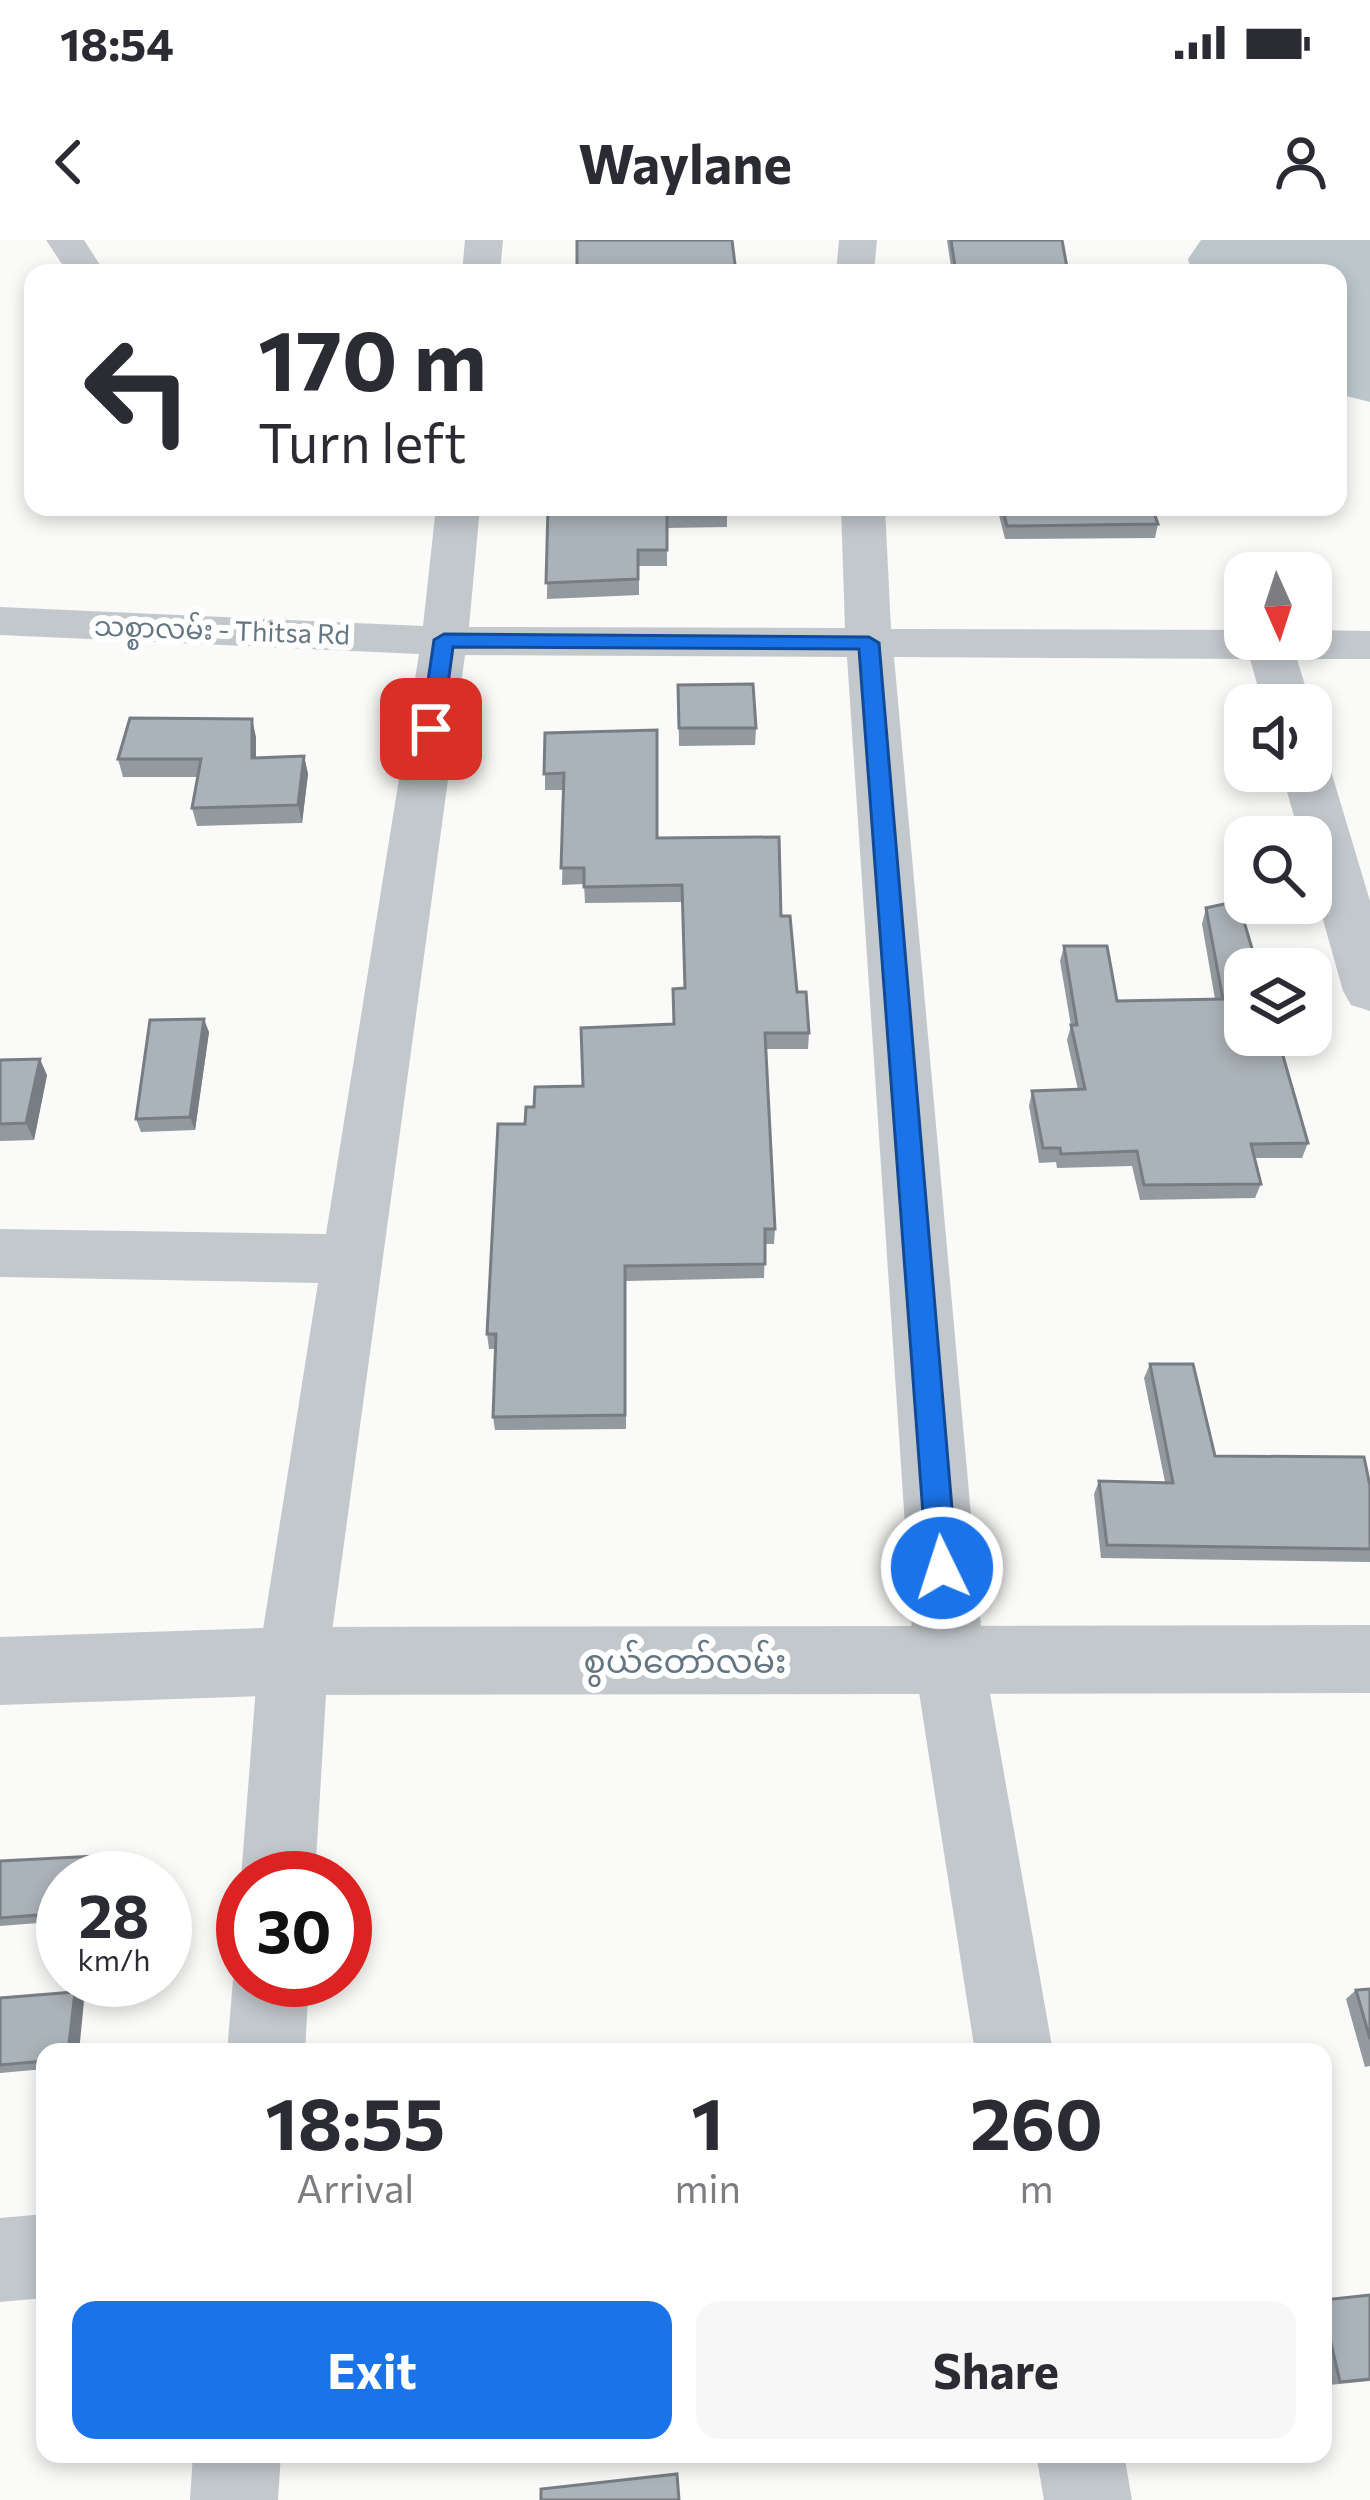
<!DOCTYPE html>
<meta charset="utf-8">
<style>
body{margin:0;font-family:Commissioner,"Noto Sans Myanmar",sans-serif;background:#f7f7f7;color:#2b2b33;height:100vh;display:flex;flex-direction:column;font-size:45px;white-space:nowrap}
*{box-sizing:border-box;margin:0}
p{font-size:39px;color:#7c7c81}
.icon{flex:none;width:66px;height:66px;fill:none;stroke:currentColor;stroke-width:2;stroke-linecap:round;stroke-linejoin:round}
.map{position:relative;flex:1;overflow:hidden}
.side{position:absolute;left:36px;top:1803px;width:1296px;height:420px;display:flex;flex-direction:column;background:#fff;border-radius:24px;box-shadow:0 6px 18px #0003}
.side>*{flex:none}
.banner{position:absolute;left:24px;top:24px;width:1323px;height:252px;border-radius:24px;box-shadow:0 6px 18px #0003;background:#fff;color:#2b2b33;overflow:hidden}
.needle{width:78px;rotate:177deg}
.buttons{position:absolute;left:1224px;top:312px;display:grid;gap:24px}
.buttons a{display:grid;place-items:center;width:108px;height:108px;border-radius:24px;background:#fff;box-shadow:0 6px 18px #0003;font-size:60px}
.speed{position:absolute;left:36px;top:1611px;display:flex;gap:24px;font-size:60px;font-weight:700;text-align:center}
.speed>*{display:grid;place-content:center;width:156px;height:156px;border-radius:50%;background:#fff;box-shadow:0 6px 18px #0003;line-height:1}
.speed small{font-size:30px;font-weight:400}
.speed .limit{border:18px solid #d22;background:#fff;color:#111}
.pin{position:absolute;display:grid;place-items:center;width:102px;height:102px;color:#fff;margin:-51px;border-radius:24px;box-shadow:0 6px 18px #0006}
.me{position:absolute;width:132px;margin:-66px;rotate:356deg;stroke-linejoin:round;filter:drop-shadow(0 0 9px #0008)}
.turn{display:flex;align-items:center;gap:42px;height:252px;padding:0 36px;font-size:54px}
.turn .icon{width:156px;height:156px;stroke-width:2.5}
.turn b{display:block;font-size:84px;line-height:102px}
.eta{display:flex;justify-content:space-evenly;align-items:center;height:204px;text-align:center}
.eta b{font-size:72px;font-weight:700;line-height:84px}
.cta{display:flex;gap:24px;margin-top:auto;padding:24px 36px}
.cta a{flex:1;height:138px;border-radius:24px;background:#1a73e8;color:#fff;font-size:48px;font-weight:700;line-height:138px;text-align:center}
.cta a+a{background:#f7f7f7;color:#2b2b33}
.status{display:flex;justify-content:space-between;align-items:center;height:84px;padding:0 60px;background:#fff;direction:ltr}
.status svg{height:33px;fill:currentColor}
header{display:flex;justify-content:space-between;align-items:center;height:156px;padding:0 36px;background:#fff;font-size:54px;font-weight:700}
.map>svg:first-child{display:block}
.water{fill:#bbc7cb}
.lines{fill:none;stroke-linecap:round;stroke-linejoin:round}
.minor{fill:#c3c8cc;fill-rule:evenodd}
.tertiary{fill:#c3c8cc;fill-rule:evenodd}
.wall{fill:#929a9f}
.shaded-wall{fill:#777d82}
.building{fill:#aab3b9;stroke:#777d82;stroke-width:3}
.route{fill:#1a73e8;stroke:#114b97;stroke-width:3}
.labels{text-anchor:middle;stroke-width:12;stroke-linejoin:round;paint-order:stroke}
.far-street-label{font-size:27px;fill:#657683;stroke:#fff}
.street-label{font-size:33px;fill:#657683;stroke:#fff}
</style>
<div class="status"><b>18:54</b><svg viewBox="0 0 49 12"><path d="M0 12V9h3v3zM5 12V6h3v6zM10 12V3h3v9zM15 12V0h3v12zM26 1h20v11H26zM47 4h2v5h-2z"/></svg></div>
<header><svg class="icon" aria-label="back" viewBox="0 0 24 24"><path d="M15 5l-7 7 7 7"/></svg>Waylane<svg class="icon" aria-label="person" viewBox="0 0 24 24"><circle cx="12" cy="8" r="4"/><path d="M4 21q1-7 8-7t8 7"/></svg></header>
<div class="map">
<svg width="1370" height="2260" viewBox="0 0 1370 2260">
<rect width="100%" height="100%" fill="#fafaf8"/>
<polygon class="water" points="1201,0 1370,0 1370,162 1338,154 1338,33 1192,33 1188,19"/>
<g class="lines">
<g class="minor">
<polygon points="46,0 84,0 100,25 94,33 68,33"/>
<polygon points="465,0 503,0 500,33 462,33"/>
<polygon points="839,0 877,0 874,33 836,33"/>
<polygon points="436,267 480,267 469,387 845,388 841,267 885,267 891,389 1245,390 1245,399 1311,399 1311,390 1370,391 1370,419 1297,419 1311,465 1263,465 1250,419 894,417 984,1420 1053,1812 975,1812 914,1420 847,417 465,415 328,1421 315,1638 243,1638 243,1643 241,1638 258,1421 318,1043 0,1037 0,989 326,994 419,414 0,395 0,367 423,386"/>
<polygon points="1311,516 1323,520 1331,531 1370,661 1370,771 1351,765 1343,751 1311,637 1311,597 1300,597 1281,531 1311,531"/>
<polygon points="243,1715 243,1740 309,1740 305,1812 227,1812 233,1740"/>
<polygon points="45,1974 45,2058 0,2062 0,1978"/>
<polygon points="193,2214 281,2214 278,2260 190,2260"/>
<polygon points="1036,2214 1124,2214 1132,2260 1044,2260"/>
</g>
<polygon class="tertiary" points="1370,1385 1370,1453 293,1455 0,1465 0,1397 293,1387"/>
</g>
<g class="wall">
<polygon points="947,0 1062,0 1068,33 952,33"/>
<polygon points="548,267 727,267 727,287 667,288 667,326 639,326 639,355 547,359"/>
<polygon points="997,267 1152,267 1158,284 1155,298 1005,299"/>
<polygon points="678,445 756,488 755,505 679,506"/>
<polygon points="545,493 657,598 781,676 797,752 809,793 808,809 766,809 775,989 774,1004 765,1004 764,1038 626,1041 626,1189 495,1190 493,1177 496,1109 489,1109 487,1094 525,884 534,867 583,846 674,784 684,748 682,662 585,663 584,644 562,645 564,550 545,550"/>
<polygon points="256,497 256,518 304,516 308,534 302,583 197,586 192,568 198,537 123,537 118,519"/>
<polygon points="1206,668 1308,903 1302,918 1254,918 1261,944 1255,958 1140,960 1132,926 1057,928 1056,922 1039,923 1029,866 1032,851 1078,850 1067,800 1071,786 1060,721 1064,706 1117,761 1215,759 1202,684"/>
<polygon points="209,792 195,890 141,892 136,879"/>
<polygon points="0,820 47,835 34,900 0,901"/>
<polygon points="1150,1124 1215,1216 1370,1246 1370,1322 1101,1318 1094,1254 1099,1241 1165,1242 1144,1138"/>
<polygon points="0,1621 102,1624 100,1638 63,1638 63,1681 0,1686"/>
<polygon points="1370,1749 1370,1826 1365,1827 1346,1759 1356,1750"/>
<polygon points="75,1752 84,1761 45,1812 45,1829 0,1833 0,1758"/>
<polygon points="1370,2055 1370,2141 1329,2145 1323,2119 1323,2060"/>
</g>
<g class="shaded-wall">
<polygon points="252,479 256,497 256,535 252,518"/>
<polygon points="304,516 308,534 302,583 298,565"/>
<polygon points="204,779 209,792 195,890 190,877"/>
<polygon points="40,819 47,835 34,900 26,883"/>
<polygon points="95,1616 102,1624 100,1638 92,1638"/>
<polygon points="75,1752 84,1761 79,1812 68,1812"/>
</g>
<g class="building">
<polygon points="577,0 732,0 736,33 577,33"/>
<polygon points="951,0 1062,0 1068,33 956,33"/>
<polygon points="548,267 727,267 728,271 667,272 667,310 638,310 638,339 546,343"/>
<polygon points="1002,267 1152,267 1158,284 1007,286"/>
<polygon points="753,444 756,488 679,488 678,445"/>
<polygon points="130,478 252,479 252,518 304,516 298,565 192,568 201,519 118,519"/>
<polygon points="657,490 657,598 779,597 781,676 790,676 797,752 806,752 809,793 765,793 775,989 765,989 765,1024 625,1026 625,1175 493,1177 496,1094 487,1094 498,884 525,884 526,867 534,867 535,847 583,846 581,788 674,784 673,749 685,748 682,645 584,647 584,628 561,628 564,533 544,534 545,493"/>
<polygon points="1238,661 1258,729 1245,729 1245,795 1277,795 1308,903 1251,904 1261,944 1144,945 1137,911 1061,914 1060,908 1043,908 1032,851 1085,849 1071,785 1077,785 1064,706 1107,706 1117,761 1223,759 1206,668"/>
<polygon points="204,779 190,877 136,879 150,780"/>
<polygon points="40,819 26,883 0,884 0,820"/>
<polygon points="1150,1124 1193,1124 1215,1216 1364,1217 1370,1246 1370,1309 1107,1305 1099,1241 1173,1243"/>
<polygon points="95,1616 92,1638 63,1638 63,1673 0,1678 0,1621"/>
<polygon points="1370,1749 1370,1799 1356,1750"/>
<polygon points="75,1752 68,1812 45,1812 45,1821 0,1825 0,1758"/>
<polygon points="1370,2055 1370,2139 1340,2142 1323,2068 1323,2060"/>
<polygon points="677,2234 679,2260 541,2260 541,2249"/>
</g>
<polygon class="route" points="444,394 869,397 879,403 957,1328 952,1337 942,1341 932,1337 927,1328 859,409 453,407 442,489 431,496 421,489 434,400"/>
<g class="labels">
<g class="far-street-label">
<text transform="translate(222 391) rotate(2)" y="9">သစ္စာလမ်း - Thitsa Rd</text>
</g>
<g class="street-label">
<text x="685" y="1433">စွယ်တော်လမ်း</text>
</g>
</g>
</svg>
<div class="buttons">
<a><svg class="needle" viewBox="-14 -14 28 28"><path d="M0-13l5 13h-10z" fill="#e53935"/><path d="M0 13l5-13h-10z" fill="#7c7c81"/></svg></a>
<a><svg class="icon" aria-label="sound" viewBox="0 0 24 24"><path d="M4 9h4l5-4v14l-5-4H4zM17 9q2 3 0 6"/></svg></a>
<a><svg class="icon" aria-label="search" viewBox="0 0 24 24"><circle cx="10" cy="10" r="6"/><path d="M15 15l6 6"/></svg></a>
<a><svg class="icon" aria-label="layers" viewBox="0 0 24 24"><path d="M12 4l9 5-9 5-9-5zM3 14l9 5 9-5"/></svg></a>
</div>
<div class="speed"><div>28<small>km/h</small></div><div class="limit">30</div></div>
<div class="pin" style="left:431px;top:489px;background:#d93025"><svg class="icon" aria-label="arrive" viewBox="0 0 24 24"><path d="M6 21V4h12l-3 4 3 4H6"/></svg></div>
<svg class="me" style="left:942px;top:1328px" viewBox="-20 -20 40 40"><circle r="17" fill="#1a73e8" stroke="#fff" stroke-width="3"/><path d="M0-11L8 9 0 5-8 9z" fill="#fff"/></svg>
<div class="banner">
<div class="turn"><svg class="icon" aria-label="left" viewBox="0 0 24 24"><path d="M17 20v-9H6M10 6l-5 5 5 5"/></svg><div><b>170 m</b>Turn left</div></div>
</div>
<section class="side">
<div class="eta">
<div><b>18:55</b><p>Arrival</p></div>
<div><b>1</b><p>min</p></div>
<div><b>260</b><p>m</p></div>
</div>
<div class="cta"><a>Exit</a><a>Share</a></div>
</section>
</div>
